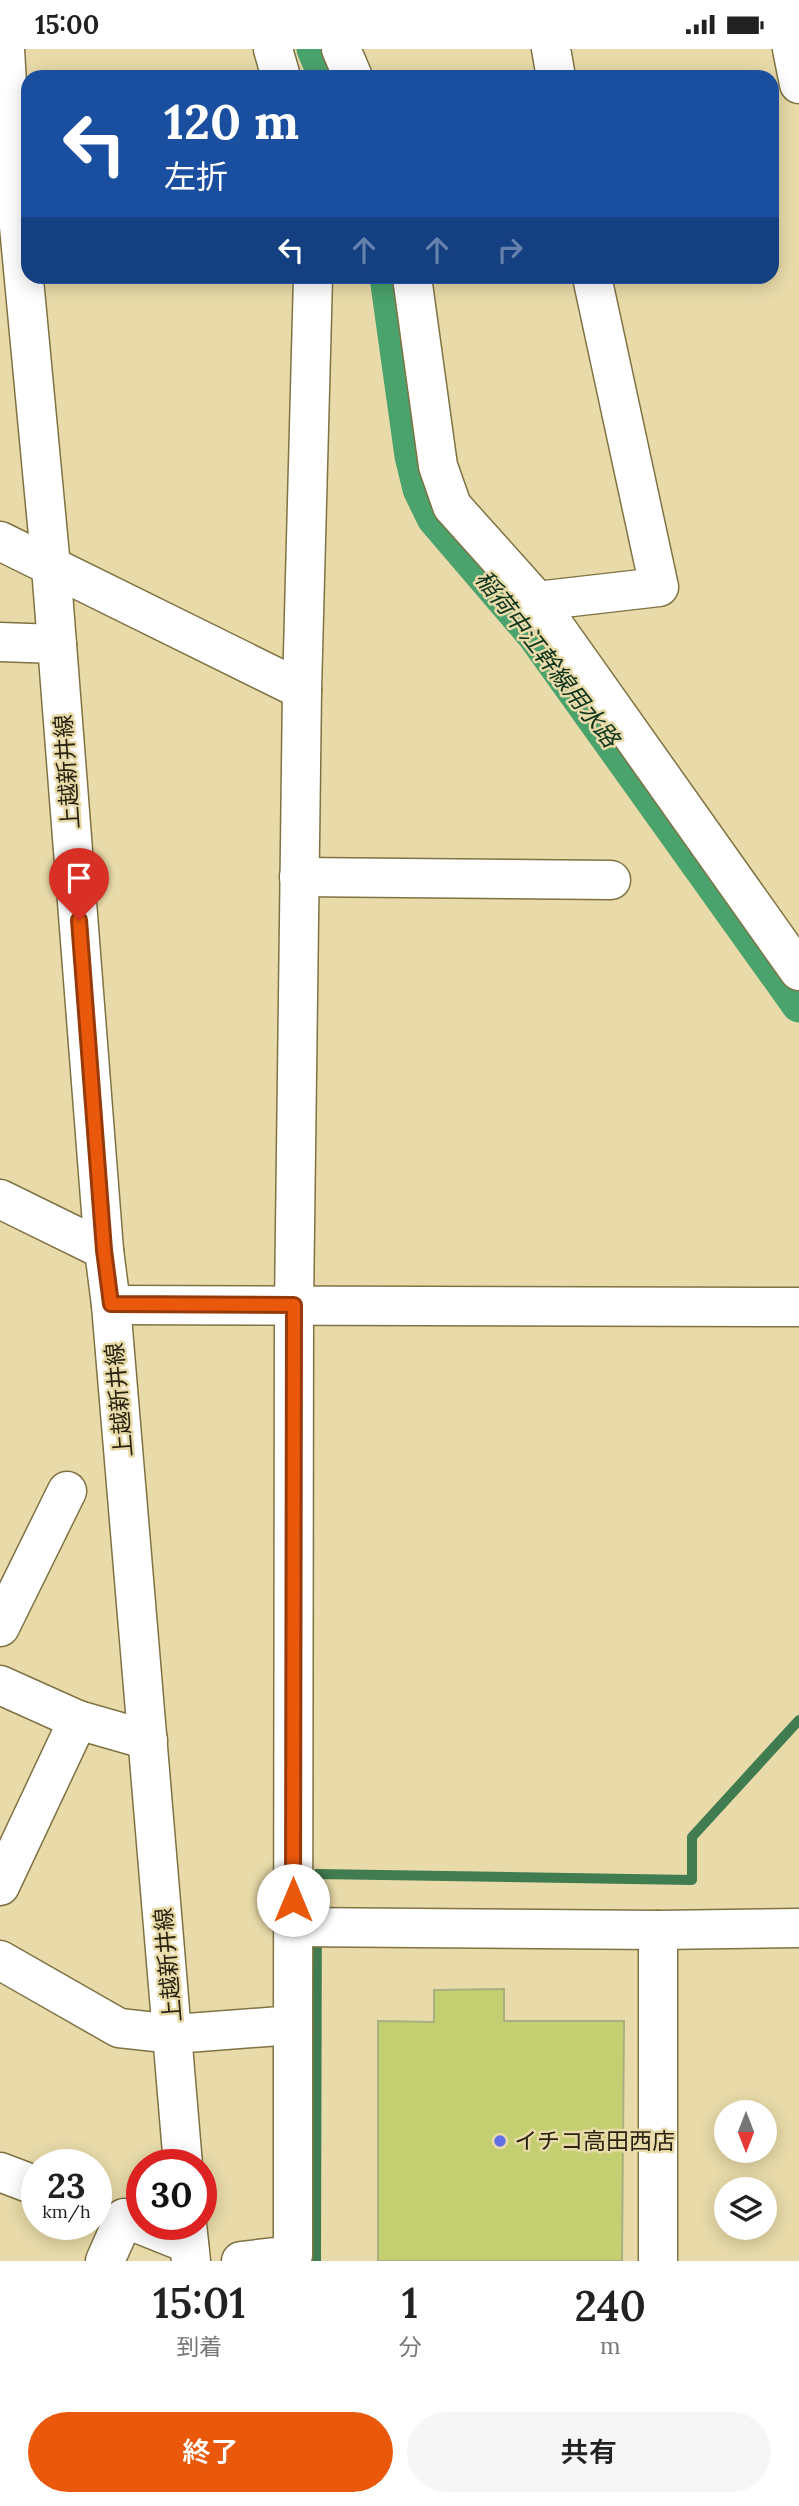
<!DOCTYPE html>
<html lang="ja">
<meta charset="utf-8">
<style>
body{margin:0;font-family:Lora,"Noto Sans JP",serif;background:#f6f6f6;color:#222;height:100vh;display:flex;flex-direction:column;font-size:26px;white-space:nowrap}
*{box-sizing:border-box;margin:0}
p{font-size:23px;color:#767676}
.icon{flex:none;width:38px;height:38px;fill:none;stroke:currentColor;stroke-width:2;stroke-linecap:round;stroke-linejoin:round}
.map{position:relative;height:2212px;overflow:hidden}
.drawer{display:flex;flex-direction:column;background:#fff;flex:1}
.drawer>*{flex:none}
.guide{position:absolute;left:21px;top:21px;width:758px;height:214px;border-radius:21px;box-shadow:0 4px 18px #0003;background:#1a4fa0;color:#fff;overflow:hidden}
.needle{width:46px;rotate:180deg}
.fabs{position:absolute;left:714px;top:2051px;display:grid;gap:14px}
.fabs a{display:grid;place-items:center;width:63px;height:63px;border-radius:50%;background:#fff;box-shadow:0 4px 18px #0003;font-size:35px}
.speed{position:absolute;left:21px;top:2100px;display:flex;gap:14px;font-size:35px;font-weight:700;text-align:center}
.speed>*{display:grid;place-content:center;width:91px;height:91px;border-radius:50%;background:#fff;box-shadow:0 4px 18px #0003;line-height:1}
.speed small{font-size:18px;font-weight:400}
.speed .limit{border:10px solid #d22;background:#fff;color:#111}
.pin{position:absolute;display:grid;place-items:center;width:60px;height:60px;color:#fff;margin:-72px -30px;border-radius:50% 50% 50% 0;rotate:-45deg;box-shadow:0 0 7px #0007}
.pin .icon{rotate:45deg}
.me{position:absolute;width:77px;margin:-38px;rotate:0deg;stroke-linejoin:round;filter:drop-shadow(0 0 5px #0008)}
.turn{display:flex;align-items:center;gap:24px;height:147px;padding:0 28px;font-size:32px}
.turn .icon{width:91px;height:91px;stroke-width:2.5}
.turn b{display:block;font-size:49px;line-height:60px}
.lanes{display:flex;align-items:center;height:66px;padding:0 28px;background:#0003;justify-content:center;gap:35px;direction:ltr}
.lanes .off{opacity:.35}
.eta{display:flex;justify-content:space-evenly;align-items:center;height:119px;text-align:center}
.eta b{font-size:42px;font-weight:600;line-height:49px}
.primary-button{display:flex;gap:14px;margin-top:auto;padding:14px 28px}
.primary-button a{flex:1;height:80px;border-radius:42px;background:#ea580c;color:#fff;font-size:28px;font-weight:600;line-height:80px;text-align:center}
.primary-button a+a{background:#f6f6f6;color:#222}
.status{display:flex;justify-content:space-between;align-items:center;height:49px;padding:0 35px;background:#fff;direction:ltr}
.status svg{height:19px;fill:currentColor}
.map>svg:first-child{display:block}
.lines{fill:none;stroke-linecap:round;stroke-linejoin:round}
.stream{stroke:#407c50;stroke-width:10}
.canal{stroke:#4aa26c;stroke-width:35}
.building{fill:#c4cf72;stroke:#a9b07f;stroke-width:2}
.minor-casing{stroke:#7f7243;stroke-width:41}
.major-casing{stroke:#7f7243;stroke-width:41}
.minor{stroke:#fff;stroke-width:38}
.major{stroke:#fff;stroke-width:38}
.route-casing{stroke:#983908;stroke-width:18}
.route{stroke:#ea580c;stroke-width:12}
.poi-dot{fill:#616fe7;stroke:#e9dba9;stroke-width:2.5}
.labels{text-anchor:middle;stroke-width:5;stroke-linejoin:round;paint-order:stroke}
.street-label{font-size:23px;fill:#292310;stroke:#e9dba9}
.poi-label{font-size:23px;fill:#292310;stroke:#e9dba9;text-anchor:start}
.water-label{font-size:24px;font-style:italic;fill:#0e341d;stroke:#e9dba9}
</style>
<div class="status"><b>15:00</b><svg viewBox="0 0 49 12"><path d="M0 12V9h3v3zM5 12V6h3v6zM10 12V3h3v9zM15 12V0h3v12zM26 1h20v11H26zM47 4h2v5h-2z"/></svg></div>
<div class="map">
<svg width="799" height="2212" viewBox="0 0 799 2212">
<rect width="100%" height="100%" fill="#e9dba9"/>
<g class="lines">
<polyline class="stream" points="316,2212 317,1825 692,1831 692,1788 799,1671"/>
<g class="canal">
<polyline points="314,0 326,28"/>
<polyline points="387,228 412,407 420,440 434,469 535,587 799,956"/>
</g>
</g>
<polygon class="building" points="504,1940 504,1972 624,1972 622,2212 378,2212 378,1972 434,1973 434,1941"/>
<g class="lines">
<defs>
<g id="minor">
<polyline points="273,0 281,28"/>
<polyline points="341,0 353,28"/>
<polyline points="551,0 556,28"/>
<polyline points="792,0 799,35"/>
<polyline points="412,228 438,417 452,457 537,552 799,922"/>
<polyline points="0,492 302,641"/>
<polyline points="537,552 659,538 592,228"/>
<polyline points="0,593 57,595"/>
<polyline points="299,828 611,831"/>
<polyline points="0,1150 104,1201"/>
<polyline points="111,1256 799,1258"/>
<polyline points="0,1578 67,1442"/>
<polyline points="0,1636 78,1671"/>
<polyline points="0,1837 78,1671 148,1691"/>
<polyline points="293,1878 658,1881 799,1879"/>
<polyline points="658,1881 658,2212"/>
<polyline points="0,1911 119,1979 174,1985 293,1976 294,1256 302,641 313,228"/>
<polyline points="0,2123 37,2137"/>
<polyline points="105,2212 124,2169 189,2195"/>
<polyline points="241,2212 293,2206 293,1976"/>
</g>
<g id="major">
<polyline points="5,0 9,71 51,518 104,1201 111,1256 183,2116"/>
<polyline points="187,2175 191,2212"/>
</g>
</defs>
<use href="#minor" class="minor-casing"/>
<use href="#major" class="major-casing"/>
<use href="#minor" class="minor"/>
<use href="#major" class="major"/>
</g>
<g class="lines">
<defs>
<polyline id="route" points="79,871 104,1201 111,1255 294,1256 293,1851"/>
</defs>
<use href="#route" class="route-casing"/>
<use href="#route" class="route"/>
</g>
<circle class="poi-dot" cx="500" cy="2092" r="7"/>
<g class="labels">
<g class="street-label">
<text transform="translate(67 723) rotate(-94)" y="8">上越新井線</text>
<text transform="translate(119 1351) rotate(-95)" y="8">上越新井線</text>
<text transform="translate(168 1916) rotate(-95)" y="8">上越新井線</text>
</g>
<g class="poi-label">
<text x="514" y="2100">イチコ高田西店</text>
</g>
<g class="water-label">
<text transform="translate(547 610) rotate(52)" y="8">稲荷中江幹線用水路</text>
</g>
</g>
</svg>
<div class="fabs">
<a><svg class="needle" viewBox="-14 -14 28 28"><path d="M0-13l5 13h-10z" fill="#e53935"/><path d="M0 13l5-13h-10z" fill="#767676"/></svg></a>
<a><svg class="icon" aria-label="layers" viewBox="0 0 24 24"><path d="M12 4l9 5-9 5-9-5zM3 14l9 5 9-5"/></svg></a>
</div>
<div class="speed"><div>23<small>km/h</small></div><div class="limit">30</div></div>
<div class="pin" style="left:79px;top:871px;background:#d93025"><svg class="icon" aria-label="arrive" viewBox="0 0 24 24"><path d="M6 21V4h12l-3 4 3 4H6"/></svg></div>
<svg class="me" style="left:293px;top:1851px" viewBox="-20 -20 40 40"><circle r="19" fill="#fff"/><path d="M0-13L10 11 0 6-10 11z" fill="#ea580c"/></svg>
<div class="guide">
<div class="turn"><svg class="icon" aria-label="left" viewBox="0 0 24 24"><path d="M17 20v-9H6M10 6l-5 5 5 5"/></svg><div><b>120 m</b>左折</div></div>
<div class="lanes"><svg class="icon" aria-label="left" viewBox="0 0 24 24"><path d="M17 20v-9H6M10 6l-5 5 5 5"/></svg><svg class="icon off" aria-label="ahead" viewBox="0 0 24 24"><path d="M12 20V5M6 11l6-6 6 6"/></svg><svg class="icon off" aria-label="ahead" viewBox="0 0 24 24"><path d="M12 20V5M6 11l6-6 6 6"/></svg><svg class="icon off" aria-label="right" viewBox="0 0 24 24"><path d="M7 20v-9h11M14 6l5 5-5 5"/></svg></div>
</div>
</div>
<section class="drawer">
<div class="eta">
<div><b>15:01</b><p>到着</p></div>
<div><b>1</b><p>分</p></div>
<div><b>240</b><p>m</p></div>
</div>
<div class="primary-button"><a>終了</a><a>共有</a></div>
</section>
